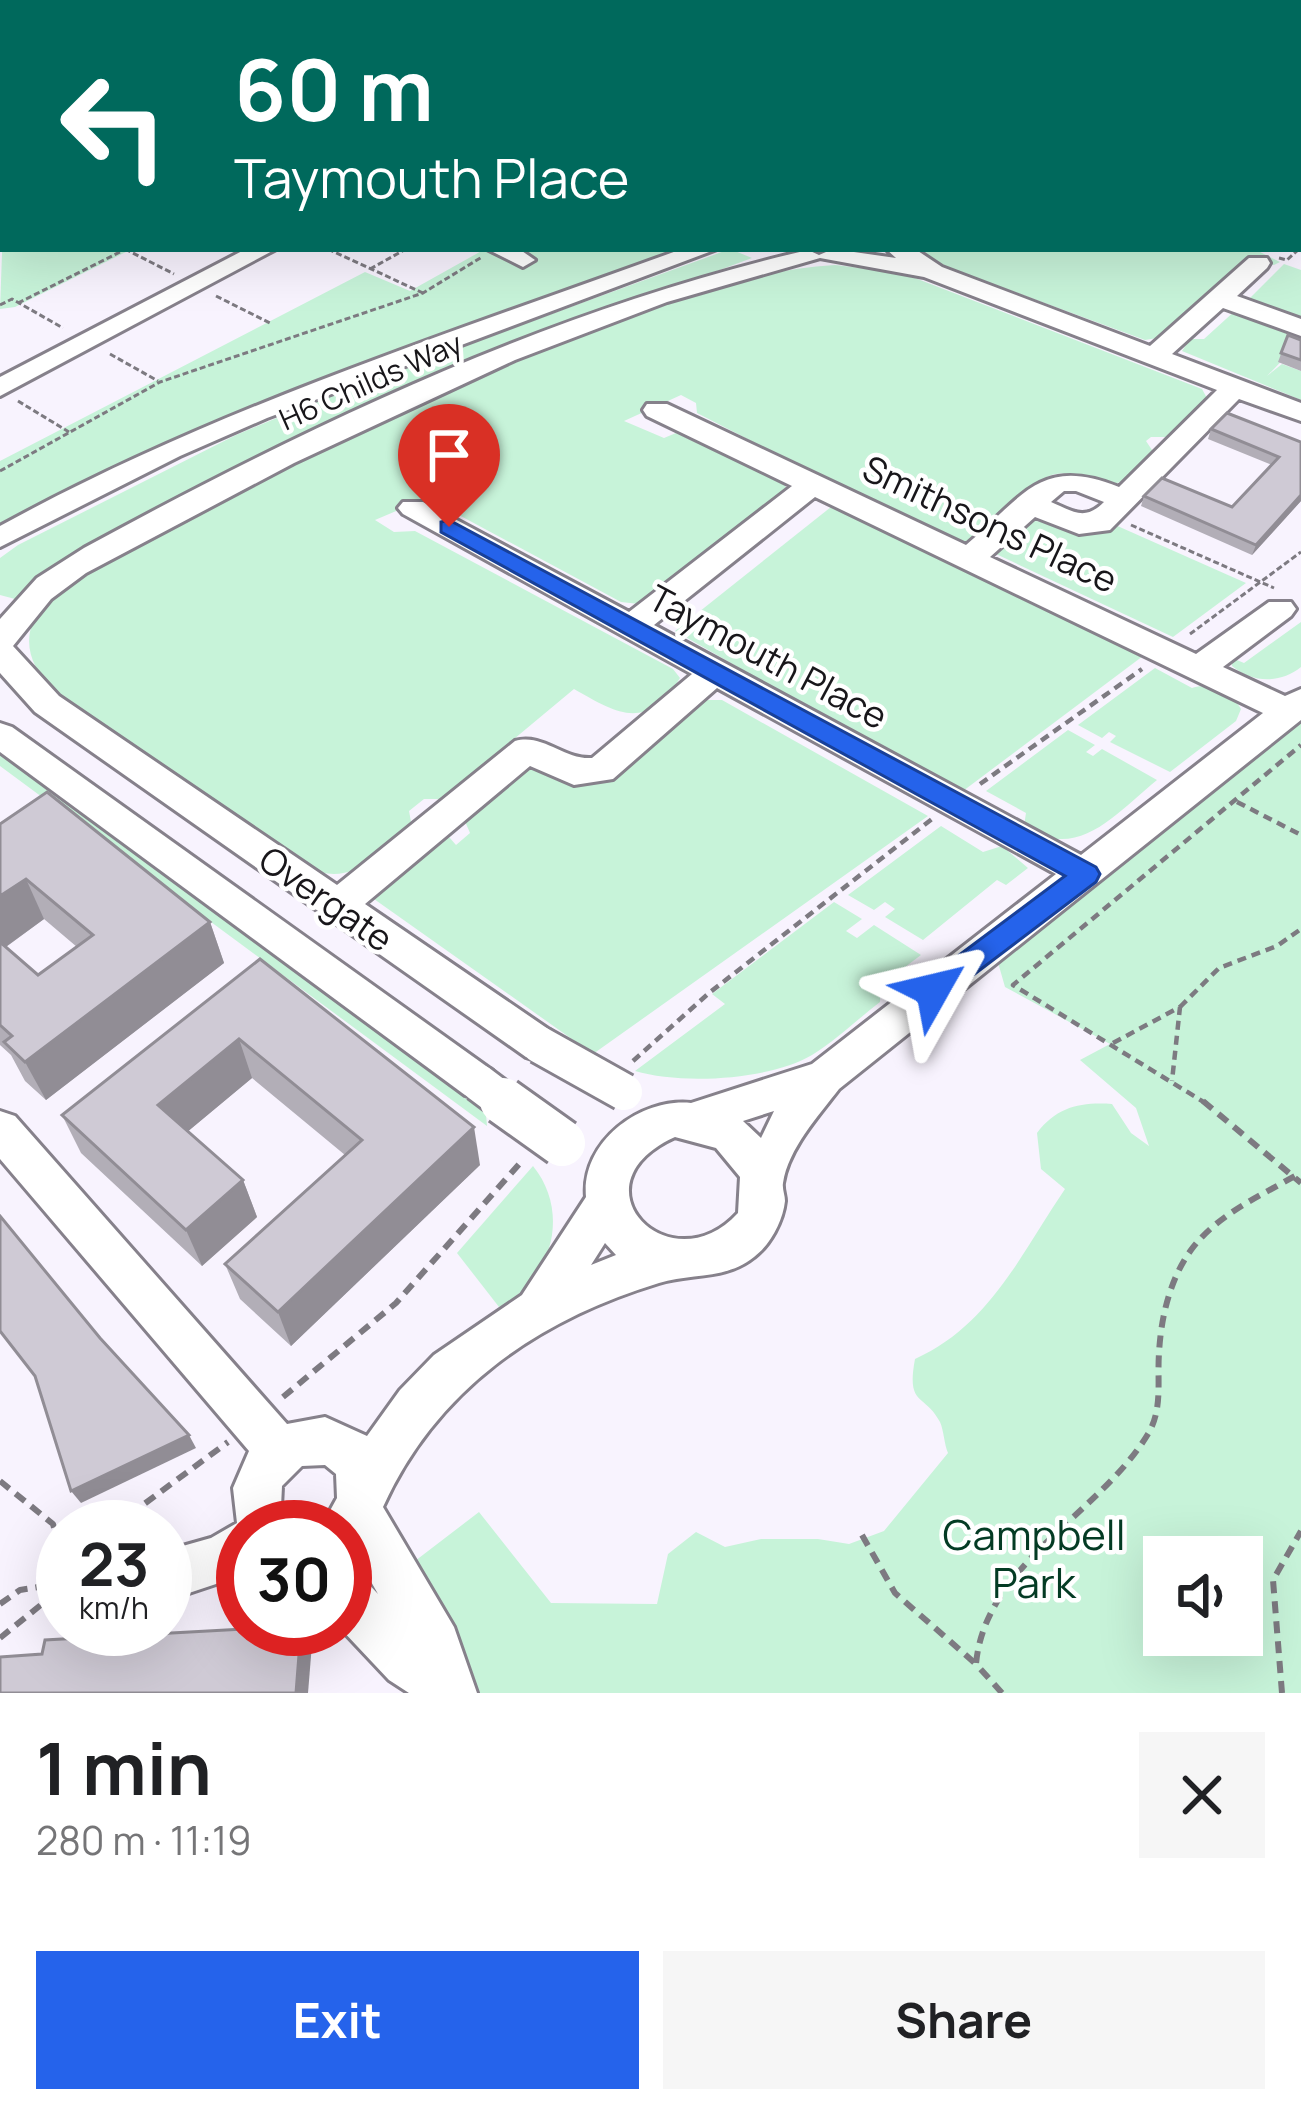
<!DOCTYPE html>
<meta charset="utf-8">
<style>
body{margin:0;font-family:Manrope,sans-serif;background:#f6f6f6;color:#202124;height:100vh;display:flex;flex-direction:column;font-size:45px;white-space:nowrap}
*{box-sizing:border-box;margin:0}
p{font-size:39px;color:#757577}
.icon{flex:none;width:66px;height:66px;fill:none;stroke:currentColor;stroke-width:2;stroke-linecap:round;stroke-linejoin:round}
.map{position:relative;height:1693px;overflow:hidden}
.side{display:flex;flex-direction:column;background:#fff;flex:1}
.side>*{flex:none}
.top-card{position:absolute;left:0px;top:0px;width:1302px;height:252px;box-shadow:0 12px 48px #0002;background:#00695c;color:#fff;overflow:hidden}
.fabs{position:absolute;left:1143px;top:1536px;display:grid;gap:24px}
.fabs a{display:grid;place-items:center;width:120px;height:120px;border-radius:0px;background:#fff;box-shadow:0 12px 48px #0002;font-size:60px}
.speed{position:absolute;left:36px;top:1500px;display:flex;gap:24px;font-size:60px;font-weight:700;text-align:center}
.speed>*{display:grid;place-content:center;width:156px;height:156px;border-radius:50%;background:#fff;box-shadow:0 12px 48px #0002;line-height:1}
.speed small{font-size:30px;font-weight:400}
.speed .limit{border:18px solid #d22;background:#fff;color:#111}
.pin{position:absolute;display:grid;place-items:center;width:102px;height:102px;color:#fff;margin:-123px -51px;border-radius:50% 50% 50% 0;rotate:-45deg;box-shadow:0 0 12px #0007}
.pin .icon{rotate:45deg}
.me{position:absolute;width:132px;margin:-66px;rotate:53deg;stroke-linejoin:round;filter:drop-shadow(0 0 9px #0008)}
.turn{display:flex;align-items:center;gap:42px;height:252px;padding:0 36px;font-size:54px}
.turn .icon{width:156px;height:156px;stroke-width:2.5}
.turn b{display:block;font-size:84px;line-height:102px}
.round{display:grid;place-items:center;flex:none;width:126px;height:126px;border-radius:0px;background:#f6f6f6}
.summary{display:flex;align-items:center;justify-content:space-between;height:204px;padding:0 36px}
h1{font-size:72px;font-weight:700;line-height:90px}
.primary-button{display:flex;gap:24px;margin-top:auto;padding:24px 36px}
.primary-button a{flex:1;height:138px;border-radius:0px;background:#2563eb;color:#fff;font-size:48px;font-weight:700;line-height:138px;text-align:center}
.primary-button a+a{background:#f6f6f6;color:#202124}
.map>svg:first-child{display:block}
.green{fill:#c7f3d9;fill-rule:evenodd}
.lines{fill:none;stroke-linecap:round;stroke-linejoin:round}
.minor-casing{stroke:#86818b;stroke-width:6}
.path-far2{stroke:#7d7a81;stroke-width:3;stroke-dasharray:6 3;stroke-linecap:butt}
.path-far1{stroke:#7d7a81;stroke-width:4.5;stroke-dasharray:9 6;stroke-linecap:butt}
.path{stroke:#7d7a81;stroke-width:6;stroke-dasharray:12 8;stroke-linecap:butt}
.minor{fill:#fff;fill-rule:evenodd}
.minor-bridge-far1-casing{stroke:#86818b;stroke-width:42;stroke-linecap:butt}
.minor-bridge-casing{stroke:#86818b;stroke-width:52;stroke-linecap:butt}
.minor-bridge-far1{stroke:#fff;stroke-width:36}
.minor-bridge{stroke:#fff;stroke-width:46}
.wall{fill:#b2aeb7;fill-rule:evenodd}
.shaded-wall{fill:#918d95}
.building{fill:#cfcad5;stroke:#918d95;stroke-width:3}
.route{fill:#2563eb;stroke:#184099;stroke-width:3}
.labels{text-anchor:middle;stroke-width:9;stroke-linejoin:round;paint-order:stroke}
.far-street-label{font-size:30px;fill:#18161a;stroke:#fff}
.street-label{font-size:36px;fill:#18161a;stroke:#fff}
.near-park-label{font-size:42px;fill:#043b24;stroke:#fff}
</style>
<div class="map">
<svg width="1301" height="1693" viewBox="0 0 1301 1693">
<rect width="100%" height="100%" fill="#f8f3fe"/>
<g class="green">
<polygon points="3,227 3,249 132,249 15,307 0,309"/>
<polygon points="485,249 705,249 361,371 0,538 0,461 365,272 410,291"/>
<polygon points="730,249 752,258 655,294 52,570 15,599 0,595 0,558 18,545 236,435 353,386"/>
<polygon points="908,249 1254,249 1280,262 1274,265 1253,258 1163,337 1145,340 930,261"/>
<polygon points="1284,264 1301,270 1301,319 1248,300"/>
<path d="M835 265 902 273 1202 389 1208 400 1172 437H1151L1146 441 1154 453C1144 462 1131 480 1117 483 1093 490 1070 462 1043 479 1008 502 991 552 943 540L697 413 696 403 681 395 624 421 664 438 676 433 782 482 788 490 639 604 621 602 457 514 464 506 448 489 375 520 394 532 415 531 673 669 680 678C646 732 618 714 574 689L442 799H424L409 811 412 827C378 854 351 889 307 867L54 690C27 665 19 633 45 603 76 568 128 549 169 527 299 456 435 393 574 339 661 305 740 271 835 265Z"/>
<polygon points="1237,309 1301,332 1301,341 1267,376 1282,364 1301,371 1301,400 1182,351 1190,339 1204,339"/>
<polygon points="836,503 1147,653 959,794 675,631"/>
<polygon points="1031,521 1113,524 1246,583 1173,637 996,554"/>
<path d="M1301 622V667C1280 684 1252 683 1232 666V658L1244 663Z"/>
<path d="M1155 668 1192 688C1209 682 1232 693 1241 709L1236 721 1170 772 1110 742 1116 736 1109 732 1102 738 1078 725Z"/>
<path d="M705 700H722L928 816 593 1054 374 899C386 875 422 839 449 837L456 845 470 833 464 819 521 769C543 766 555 782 575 785 610 789 665 729 692 706Z"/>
<path d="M1301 701V1693H436L398 1574 479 1512 551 1603 657 1604 668 1554 696 1532 725 1547 761 1539H818L849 1544 884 1531 948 1453C944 1444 944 1431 940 1422 925 1393 906 1407 915 1359 990 1325 1020 1255 1065 1189L1041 1169 1037 1133C1057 1107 1080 1102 1112 1104L1131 1133 1149 1146 1136 1108 1080 1060 1110 1044 1005 987 993 945ZM1164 1557H1242V1635H1164Z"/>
<path d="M1068 730 1095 745 1086 752 1093 756 1102 749 1157 780C1116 813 1078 863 1024 826L1026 813 986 791Z"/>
<polygon points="0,751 475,1105 486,1114 487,1126 0,766"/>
<polygon points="941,826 983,852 1002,846 1028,868 1006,885 997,880 923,940 885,917 895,909 885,902 874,910 848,895"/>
<path d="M834 902 862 919 846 931 857 938 874 925 921 955 881 985 880 1002C858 1019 836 1040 812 1055 770 1080 682 1085 635 1071L725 1004 712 994Z"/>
<path d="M533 1166C571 1213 552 1280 499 1307L457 1253Z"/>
</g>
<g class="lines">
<defs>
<g id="minor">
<polygon points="19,0 45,0 17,3"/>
<polygon points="220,0 246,0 248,3 222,3"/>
<polygon points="375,0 401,0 373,3"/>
<polygon points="519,0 545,0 547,3 521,3"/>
<polygon points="728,0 752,0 726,3"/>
<polygon points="955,0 983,0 985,3 957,3"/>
<polygon points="1234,0 1257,0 1232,3"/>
<polygon points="1270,0 1292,0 1268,3"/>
<polygon points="0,25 3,26 3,39 0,38"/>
<rect x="1299" y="90" width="2" height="13"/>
<polygon points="3,166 3,180 0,181 0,167"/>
<rect x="1299" y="196" width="2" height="15"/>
<polygon points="246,249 276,249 0,396 0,377"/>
<polygon points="487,249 519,249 535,260 523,267"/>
<path d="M682 249H717L267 418 180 456 0 547V526C217 407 451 333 682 249Z"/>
<path d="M833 249 896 258 886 249H915L942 267 1150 346 1249 258H1267L1270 263 1267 268 1237 296 1301 319V336L1223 308 1172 354 1301 403V421L1239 399 1110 530 1079 534 1035 517 990 557 1196 654 1269 602H1291L1296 609 1291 616 1223 667 1285 696 1301 689V720L839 1089C819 1115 788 1149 783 1183 782 1189 785 1195 785 1201 783 1221 770 1245 754 1257 726 1280 690 1273 659 1283 537 1320 436 1390 383 1507L454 1627 477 1693H409L389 1680 341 1629H345V1571L363 1578 378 1594 353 1550 345 1554V1527H321L337 1498 336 1474 325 1465 302 1466 282 1486 281 1507 288 1527H243V1575L165 1601V1551L211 1538 237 1523 233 1488 249 1451 0 1159V1111L15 1116 287 1424 325 1417 367 1436 400 1390 434 1355 522 1295 586 1197C581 1142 640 1098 691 1103L812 1064 1056 874 717 688 613 779 574 785 530 766 365 904 554 1033 560 1045 554 1057 540 1062 526 1057 35 712 0 673V619L37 578 84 548C313 423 553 309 808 250L819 255ZM820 258 924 277 1217 390 1119 487C1040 455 1023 497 966 545L667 404H647L643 410 647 416 792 486 629 612 423 502H403L398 508 403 514 692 674 592 758C564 760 543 733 515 741L337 885 59 696 13 646 51 599 86 573 294 463 515 360 667 302ZM1064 491H1076L1104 502C1085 521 1074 512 1051 502ZM815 497 1263 713 1081 855 654 625ZM774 1111 761 1138 743 1121ZM675 1137 716 1148 740 1177 738 1213C670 1287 569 1185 675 1137ZM605 1243 616 1255 591 1265Z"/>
<polygon points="0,723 12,727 493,1071 499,1083 493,1095 479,1100 465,1095 0,752"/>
</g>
</defs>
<use href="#minor" class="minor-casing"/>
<g class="path-far2">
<polyline points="265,0 272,3"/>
<polyline points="665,0 675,3"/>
<polyline points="1105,0 1120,0"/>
<polyline points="492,3 498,0"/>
<polyline points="625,3 631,0"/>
<polyline points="125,249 174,274"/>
<polyline points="328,249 423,293"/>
<polyline points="1279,258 1287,260 1299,249"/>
<polyline points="370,269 406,249"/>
<polyline points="216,296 270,323"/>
<polyline points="18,303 126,249"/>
<polyline points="0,305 12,299 63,328"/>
<polyline points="110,354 158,381"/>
<polyline points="18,401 69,432"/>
<polyline points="0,471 160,382 423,293 482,257"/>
<polyline points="1131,525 1274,588"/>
<polyline points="1190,634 1301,552"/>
</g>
<g class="path-far1">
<polyline points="980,784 1142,669"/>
<polyline points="1237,802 1301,835"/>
<polyline points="1180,1007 1219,968 1277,946 1301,929"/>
<polyline points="1113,1043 1180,1007 1172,1081"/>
<polyline points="633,1061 709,993 932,819"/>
<polyline points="1207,1104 1013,985 1301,745"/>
</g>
<g class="path">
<polyline points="1203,1101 1301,1183"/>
<polyline points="283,1397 396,1303 522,1161"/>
<polyline points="0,1481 53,1524 63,1560"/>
<polyline points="113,1527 228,1442"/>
<polyline points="862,1535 895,1593 976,1664"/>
<polyline points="0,1604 20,1590 63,1583"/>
<polyline points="0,1638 63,1587"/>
<path d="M1002 1693 976 1664C985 1564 1100 1514 1148 1434 1163 1409 1157 1381 1159 1353 1161 1317 1170 1279 1191 1250 1217 1215 1258 1197 1295 1176"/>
<polyline points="1282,1693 1273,1580 1301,1531"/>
</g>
<use href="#minor" class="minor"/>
<defs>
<g id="minor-bridge-far1">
<polyline points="540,1045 624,1092"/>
<polyline points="479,1083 507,1104"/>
</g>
<polyline id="minor-bridge" points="503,1101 562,1143"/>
</defs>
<use href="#minor-bridge-far1" class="minor-bridge-far1-casing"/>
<use href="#minor-bridge" class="minor-bridge-casing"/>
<use href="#minor-bridge-far1" class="minor-bridge-far1"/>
<use href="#minor-bridge" class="minor-bridge"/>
</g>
<g class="wall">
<polygon points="1288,335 1301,340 1301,371 1278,362"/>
<polygon points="1211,429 1301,442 1301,501 1252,555 1141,506 1144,496 1232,507 1272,465 1208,439"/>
<path d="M0 824 210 922 224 963 46 1100 25 1081 11 1055 0 1045ZM44 919 77 947 38 975 6 947Z"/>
<polygon points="260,959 480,1165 291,1346 240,1299 225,1264 345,1155 252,1078 188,1131 243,1180 257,1217 202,1266 81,1153 62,1115"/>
</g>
<g class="shaded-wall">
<polygon points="1301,495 1301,501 1252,555 1256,545"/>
<polygon points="26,879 44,919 0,951 0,896"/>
<polygon points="210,922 224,963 46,1100 25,1062"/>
<polygon points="239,1039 252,1078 174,1143 158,1105"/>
<polygon points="474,1127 480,1165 291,1346 278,1312"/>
<polygon points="243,1180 257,1217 202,1266 186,1230"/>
<polygon points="189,1435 196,1448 81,1503 71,1491"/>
<polygon points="301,1629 303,1629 312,1644 308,1693 296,1693"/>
</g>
<g class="building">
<polygon points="1301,133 1301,166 1299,168 1299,135"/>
<polygon points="1288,335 1301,340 1301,360 1281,353"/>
<polygon points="1227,413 1301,442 1301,495 1256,545 1144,496 1162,478 1232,507 1279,457 1211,429"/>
<polygon points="47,792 210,922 25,1062 4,1042 12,1036 0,1025 0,942 38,975 93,935 26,879 0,896 0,824"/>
<polygon points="260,959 474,1127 278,1312 225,1264 362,1140 239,1039 158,1105 243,1180 186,1230 62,1115"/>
<polygon points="0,1216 100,1338 189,1435 71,1491 35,1376 0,1331"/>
<polygon points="244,1629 301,1629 296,1693 0,1693 0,1657 42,1654 45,1640"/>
</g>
<polygon class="route" points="449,520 1096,867 1100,874 1096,882 943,998 923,998 918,990 923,982 1065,876 441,532 441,522"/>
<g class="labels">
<g class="far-street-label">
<text transform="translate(371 382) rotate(-24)" y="10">H6 Childs Way</text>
</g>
<g class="street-label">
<text transform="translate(990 524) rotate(25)" y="13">Smithsons Place</text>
<text transform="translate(768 657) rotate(28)" y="13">Taymouth Place</text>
<text transform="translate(326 899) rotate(35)" y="13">Overgate</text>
</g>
<g class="near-park-label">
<text x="1034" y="1550">Campbell<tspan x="1034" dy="48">Park</tspan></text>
</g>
</g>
</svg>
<div class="fabs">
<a><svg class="icon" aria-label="sound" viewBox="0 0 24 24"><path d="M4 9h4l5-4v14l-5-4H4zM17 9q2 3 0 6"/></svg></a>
</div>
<div class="speed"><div>23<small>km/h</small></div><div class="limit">30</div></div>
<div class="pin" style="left:449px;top:527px;background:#d93025"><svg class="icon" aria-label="arrive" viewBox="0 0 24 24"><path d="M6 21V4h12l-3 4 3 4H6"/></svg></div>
<svg class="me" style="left:933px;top:990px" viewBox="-20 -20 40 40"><path d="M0-17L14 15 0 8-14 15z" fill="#2563eb" stroke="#fff" stroke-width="4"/></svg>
<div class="top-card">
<div class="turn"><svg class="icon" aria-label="left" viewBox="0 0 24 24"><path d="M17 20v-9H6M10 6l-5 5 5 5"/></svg><div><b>60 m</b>Taymouth Place</div></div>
</div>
</div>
<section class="side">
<div class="summary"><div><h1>1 min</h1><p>280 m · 11:19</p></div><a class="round"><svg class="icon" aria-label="close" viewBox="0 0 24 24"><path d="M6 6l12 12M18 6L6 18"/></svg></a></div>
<div class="primary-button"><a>Exit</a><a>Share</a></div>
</section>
